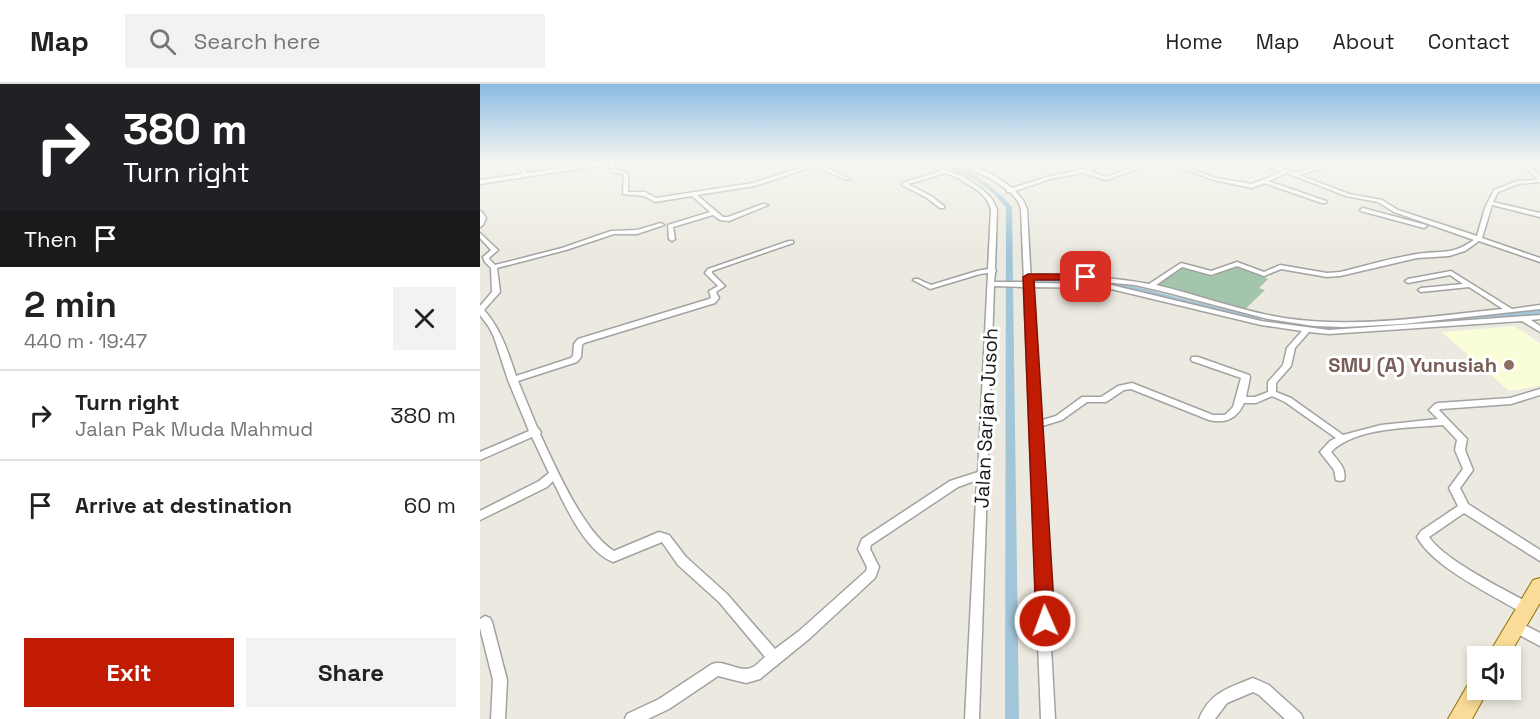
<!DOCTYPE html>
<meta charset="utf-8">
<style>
body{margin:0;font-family:"Space Grotesk",sans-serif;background:#f2f2f2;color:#222;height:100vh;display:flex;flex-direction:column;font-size:22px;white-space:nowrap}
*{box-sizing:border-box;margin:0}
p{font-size:20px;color:#767676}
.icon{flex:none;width:33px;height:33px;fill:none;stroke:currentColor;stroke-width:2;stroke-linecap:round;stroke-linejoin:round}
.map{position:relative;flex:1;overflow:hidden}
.side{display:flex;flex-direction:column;background:#fff;width:480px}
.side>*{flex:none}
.hud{background:#202124;color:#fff;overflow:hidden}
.fabs{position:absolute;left:987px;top:562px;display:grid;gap:12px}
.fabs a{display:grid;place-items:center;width:54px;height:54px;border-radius:0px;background:#fff;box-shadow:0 3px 9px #0003;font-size:30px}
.pin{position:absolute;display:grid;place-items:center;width:51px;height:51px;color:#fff;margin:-26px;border-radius:12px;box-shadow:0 3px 9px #0006}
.me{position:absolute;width:66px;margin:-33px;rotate:358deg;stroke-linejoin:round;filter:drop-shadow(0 0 4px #0008)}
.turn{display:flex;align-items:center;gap:21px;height:126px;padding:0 24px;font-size:27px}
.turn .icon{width:78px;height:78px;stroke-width:2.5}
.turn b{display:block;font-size:42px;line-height:51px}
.then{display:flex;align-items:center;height:57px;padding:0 24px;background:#0003;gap:12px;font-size:22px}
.round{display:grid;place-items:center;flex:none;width:63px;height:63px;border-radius:0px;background:#f2f2f2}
.head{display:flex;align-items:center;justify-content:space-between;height:102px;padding:0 24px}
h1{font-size:36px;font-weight:800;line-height:45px}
.cta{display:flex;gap:12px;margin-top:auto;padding:12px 24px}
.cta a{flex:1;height:69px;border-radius:0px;background:#c21b04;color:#fff;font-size:24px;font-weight:800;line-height:69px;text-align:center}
.cta a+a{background:#f2f2f2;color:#222}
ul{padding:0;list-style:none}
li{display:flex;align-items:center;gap:18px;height:90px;padding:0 24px;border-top:2px solid #e0e0e0}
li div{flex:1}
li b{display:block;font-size:22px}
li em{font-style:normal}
header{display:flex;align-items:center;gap:36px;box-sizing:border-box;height:84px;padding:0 30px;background:#fff;border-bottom:2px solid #e0e0e0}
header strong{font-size:28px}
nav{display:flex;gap:33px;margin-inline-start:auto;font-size:21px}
.search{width:420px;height:54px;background:#f2f2f2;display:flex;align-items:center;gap:15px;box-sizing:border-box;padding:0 21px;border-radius:0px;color:#767676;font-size:22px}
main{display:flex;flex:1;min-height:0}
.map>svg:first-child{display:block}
.education{fill:#f9fed8}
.cemetery{fill:#a2c5ac}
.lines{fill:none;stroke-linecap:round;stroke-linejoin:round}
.canal{fill:#a1c6da;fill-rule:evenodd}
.street-casing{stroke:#a2a2a2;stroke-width:3}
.primary-casing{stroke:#8f7203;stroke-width:2}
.street{fill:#fff;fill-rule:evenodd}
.primary{fill:#fadc98;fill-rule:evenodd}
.route{fill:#c21b04;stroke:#7e1203;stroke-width:1.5}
.education-dot{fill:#8d6e63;stroke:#fff;stroke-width:2}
.labels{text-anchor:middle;stroke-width:6;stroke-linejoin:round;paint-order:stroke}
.education-label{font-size:20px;font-weight:bold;fill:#785e54;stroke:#fff;text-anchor:end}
.street-label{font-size:20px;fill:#1b1b1b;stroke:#fff}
</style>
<header>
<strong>Map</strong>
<div class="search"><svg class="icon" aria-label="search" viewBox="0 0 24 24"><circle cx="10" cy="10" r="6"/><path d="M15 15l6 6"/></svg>Search here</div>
<nav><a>Home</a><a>Map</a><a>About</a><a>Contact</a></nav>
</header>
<main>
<section class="side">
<div class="hud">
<div class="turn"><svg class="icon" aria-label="right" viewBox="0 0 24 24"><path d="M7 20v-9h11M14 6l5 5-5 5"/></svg><div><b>380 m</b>Turn right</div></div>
<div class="then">Then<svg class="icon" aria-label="arrive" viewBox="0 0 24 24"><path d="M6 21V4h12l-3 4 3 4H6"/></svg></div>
</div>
<div class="head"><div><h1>2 min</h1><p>440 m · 19:47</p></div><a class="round"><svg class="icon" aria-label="close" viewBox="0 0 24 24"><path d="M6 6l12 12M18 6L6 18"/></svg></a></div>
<ul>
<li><svg class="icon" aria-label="right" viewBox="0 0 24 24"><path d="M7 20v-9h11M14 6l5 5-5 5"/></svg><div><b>Turn right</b><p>Jalan Pak Muda Mahmud</p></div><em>380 m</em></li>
<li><svg class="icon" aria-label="arrive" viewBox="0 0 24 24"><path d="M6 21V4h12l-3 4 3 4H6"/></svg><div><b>Arrive at destination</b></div><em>60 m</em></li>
</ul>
<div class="cta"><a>Exit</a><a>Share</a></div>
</section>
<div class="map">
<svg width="1060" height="635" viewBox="0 0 1060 635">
<rect width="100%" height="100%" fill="#eceae0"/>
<polygon class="education" points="1034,242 1060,259 1060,302 1029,307 962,248"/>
<polygon class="cemetery" points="759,181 788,195 779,204 785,206 762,228 674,203 701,183 734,192 748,183"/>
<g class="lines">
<g class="canal">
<path d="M454 78C481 78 515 102 532 123L539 635H525L526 123 511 107 495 96Z"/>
<polygon points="553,195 602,195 648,201 780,234 781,236 777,238 648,205 602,199 551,198 551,196"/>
<polygon points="1060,226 1060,230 931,242 827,246 823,244 827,242 931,238"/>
</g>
<defs>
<g id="street">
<polygon points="12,78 12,79 0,81 0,79"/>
<polygon points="42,78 47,78 43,81 47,89 122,78 134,78 133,79 136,86 148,89 148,108 165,108 176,114 273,99 339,78 346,78 340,81 370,95 366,96 335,82 274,102 217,111 243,133 248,133 283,120 288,121 249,137 240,136 233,131 193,143 195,155 192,157 189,155 188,141 230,128 212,112 175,118 164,112 143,110 144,90 132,88 129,80 0,100 0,96 42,90 39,81"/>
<path d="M436 78H443L484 93 503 106 512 115 517 125 515 185 516 187 515 189 514 198H544L541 125 538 117 530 108H527V106C511 92 491 87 473 78 493 78 517 92 532 104L567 93 609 84 601 78H606L615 85 609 87 626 93 669 78H676L626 96 603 89 570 95 535 107 543 116 547 125 551 199 627 200 781 237 849 246 1060 231V235L1051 236 1060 242V248L1042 237 849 250 829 248 815 264 811 282 796 299V308L811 314 863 351 901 341 958 335 949 326 955 320 958 319 1030 314 1060 305V311L1031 320 961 325 959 326 987 355 985 366 993 386 980 404 988 420 1060 466V477L984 429 949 453C964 476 1025 506 1051 520L1052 524 1051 528 1046 530 1041 528C1012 511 953 483 937 453L941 447 978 422 969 404 983 385 975 366 977 356 963 341C930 344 875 343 851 368 858 377 867 384 864 396L860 397 856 396 854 386 840 368 850 357 856 354 805 318 792 312 776 319H764C757 335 745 340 729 336L651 305 644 306 626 318H607L582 336 559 343 575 635H561L544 203 514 202 499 635H485L497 396 478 403 391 461 390 465 399 483 395 494 329 555 280 595 266 599 238 592 189 625 168 635H145L147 630 179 615 232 580C245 575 260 590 273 583 277 581 281 576 285 573L239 518 198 481 182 458 133 478C105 467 86 423 73 397L67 403 0 436V427L59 397 69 389 52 353 0 376V368L49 347 28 296 14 253 9 243 0 231V222L12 208 11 184 5 178 3 173 11 166 0 154V149L18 166 9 174 10 176 15 181 82 164 131 147 157 146 181 139 184 141 157 150H134L86 166 17 184 20 208 4 226C21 245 28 268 36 292L91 274 93 272 94 260 98 255 229 215 231 214 229 207 238 202 225 189 228 185 309 157H313V159L232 187V189L245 202 236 208 239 214 235 219 104 259 102 261 101 273 97 278 38 297 57 343 61 348 60 350C75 382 104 449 134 467L179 448 189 451 206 473 247 510 295 565 319 547 386 487 387 483 378 465 382 455 470 397 498 388 508 189 500 190 450 205 433 196 434 195H438L451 201 497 187 508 185 511 125 507 116 500 108 480 95 466 89 428 100 451 112 464 122V124H460L447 114 422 101V99L462 87ZM551 203 627 204 781 241 822 247 807 264 803 281 788 298V308L775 313H766L770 293 769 291 718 273H712L711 275 712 277 761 294 753 323 745 331H733L652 299 638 302 621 313H602L576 332 559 337Z"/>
<path d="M688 78H694L735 94 772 100 802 88 779 78C791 78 805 85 815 89L856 78H864L819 91 869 110 902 116 918 126 997 152 1005 124 1014 106 1037 97 1058 96 1041 78H1046L1060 92V98L1038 100 1018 108 1013 118 1060 129V133L1012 121 1002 154 1060 174V178L999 157 985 167 969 172 937 174 860 192 847 193 801 185 784 192 757 182 731 191 702 183 676 201C719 211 760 227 804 234 877 245 951 232 1023 225L989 203 941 208 938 206 941 204 983 200 970 191 928 199 925 197 928 195 971 187 1032 225 1060 221V225L923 240 863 243 834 242 788 235 685 208 655 201 612 197 554 194V192L556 191C594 191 631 193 669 200L701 179 731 187 757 178 784 188 800 181 847 189 860 188C885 182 911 174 937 170 963 166 970 172 994 156L914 128 898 118 866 112 807 89 788 97 846 117V119H842L784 99 772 104 734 96Z"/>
<polygon points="883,124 946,141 947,142 944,144 881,127 880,126"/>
<polygon points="0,127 2,128 6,134 3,141 0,143"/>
<polygon points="5,532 10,534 12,538 27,596 25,635 11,635 13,596 0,544 0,535"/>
<polygon points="1035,536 1060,549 1060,562 1030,546 1028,542 1030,538"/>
<path d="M773 594 789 601 821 630 823 635H805L779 611 773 608 747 619 735 635H719C730 608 749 604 773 594Z"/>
</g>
<g id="primary">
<polygon points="1060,494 1060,519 1028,573 1007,573 1053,496"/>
<polygon points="998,595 998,606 1008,606 992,635 968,635 990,597"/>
</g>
</defs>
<use href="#street" class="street-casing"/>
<use href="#primary" class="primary-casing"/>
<use href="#street" class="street"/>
<use href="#primary" class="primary"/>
</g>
<linearGradient id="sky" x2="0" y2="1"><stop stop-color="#8bbbe2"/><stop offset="0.47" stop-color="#f6f6f1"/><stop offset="1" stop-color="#f6f6f1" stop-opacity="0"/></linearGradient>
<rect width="1060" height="167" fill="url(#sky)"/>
<polygon class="route" points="606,190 611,193 610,196 554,196 575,537 572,543 565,546 558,543 556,537 543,193 548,190"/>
<circle class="education-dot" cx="1029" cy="281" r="6"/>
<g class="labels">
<g class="education-label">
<text x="1017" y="288">SMU (A) Yunusiah</text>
</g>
<g class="street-label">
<text transform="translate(506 334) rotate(-87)" y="7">Jalan Sarjan Jusoh</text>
</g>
</g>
</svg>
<div class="fabs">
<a><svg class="icon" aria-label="sound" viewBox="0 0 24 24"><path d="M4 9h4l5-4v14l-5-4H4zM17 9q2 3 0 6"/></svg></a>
</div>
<div class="pin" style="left:606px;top:193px;background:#d93025"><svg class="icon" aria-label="arrive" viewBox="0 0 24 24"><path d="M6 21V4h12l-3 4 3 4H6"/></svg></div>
<svg class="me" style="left:565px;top:537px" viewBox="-20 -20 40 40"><circle r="17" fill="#c21b04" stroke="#fff" stroke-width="3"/><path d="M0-11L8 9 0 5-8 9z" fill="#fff"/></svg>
</div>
</main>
